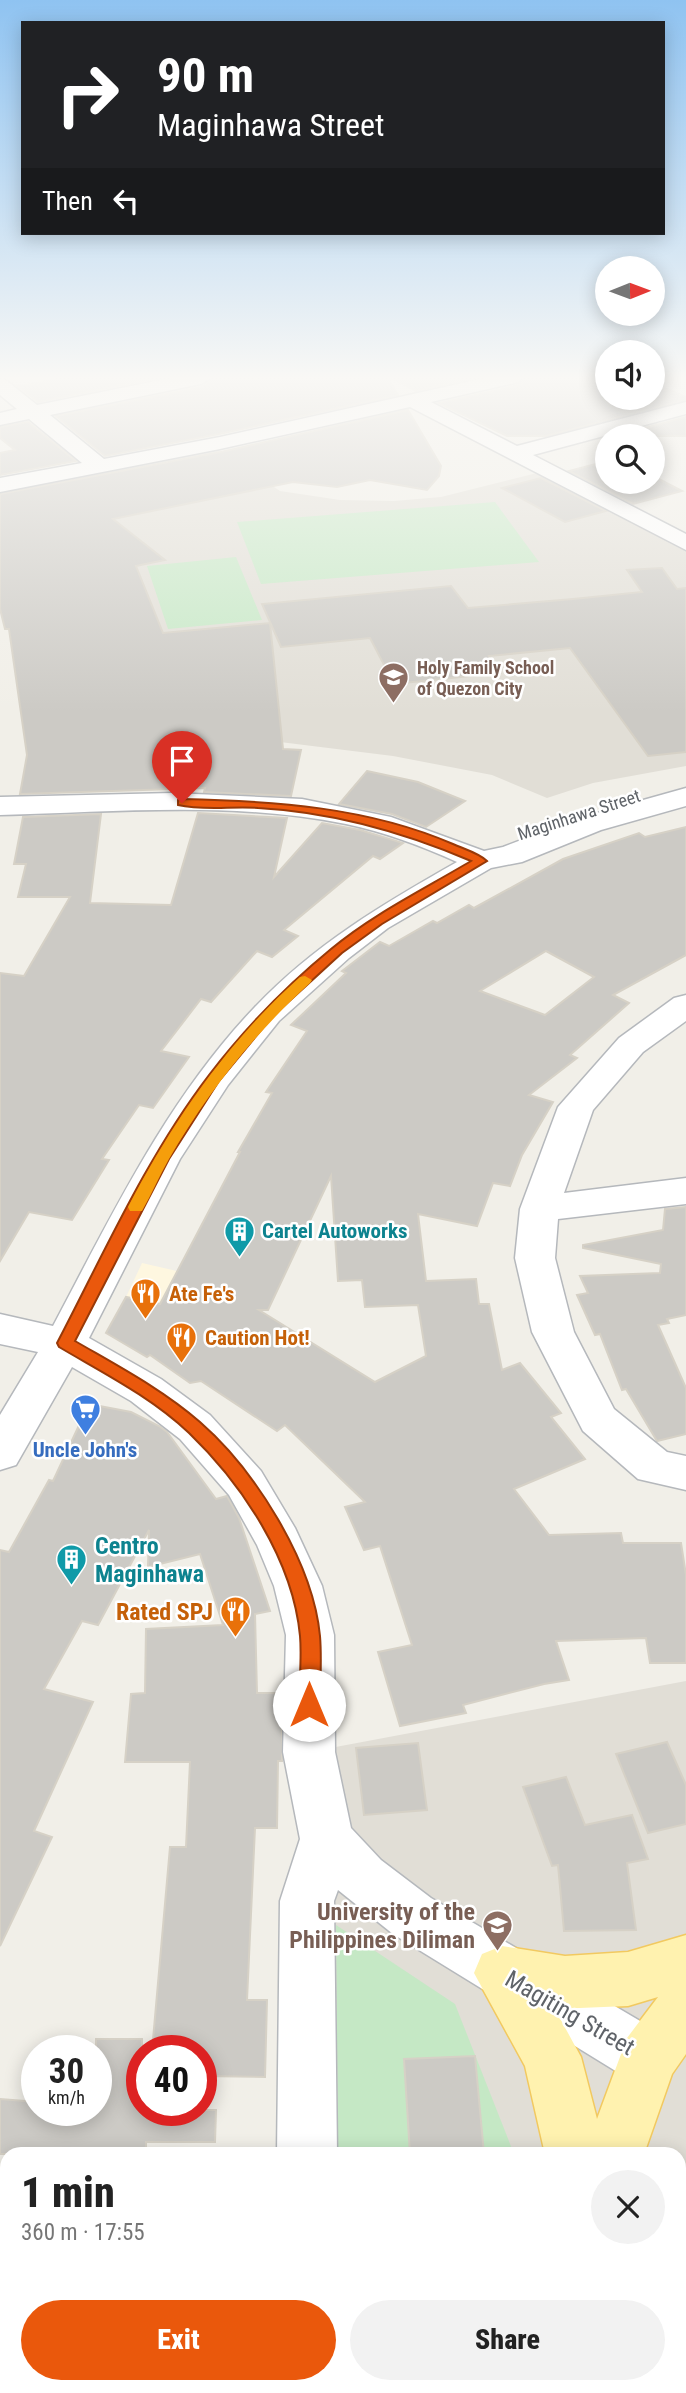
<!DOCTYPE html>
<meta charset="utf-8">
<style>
body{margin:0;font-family:"Roboto Condensed",sans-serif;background:#f2f2f2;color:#222;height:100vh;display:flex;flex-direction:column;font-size:26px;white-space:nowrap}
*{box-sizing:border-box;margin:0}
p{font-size:23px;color:#767676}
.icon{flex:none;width:38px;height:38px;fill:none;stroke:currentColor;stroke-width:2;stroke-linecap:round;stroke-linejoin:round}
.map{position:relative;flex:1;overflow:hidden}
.side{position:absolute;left:0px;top:2147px;width:686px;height:247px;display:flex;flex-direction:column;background:#fff;border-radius:21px 21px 0 0;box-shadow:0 4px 18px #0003}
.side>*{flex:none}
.hud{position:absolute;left:21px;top:21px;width:644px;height:214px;border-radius:0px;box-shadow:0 4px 18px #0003;background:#202124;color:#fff;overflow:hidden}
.needle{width:46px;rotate:89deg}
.fabs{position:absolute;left:595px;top:256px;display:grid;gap:14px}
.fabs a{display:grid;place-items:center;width:70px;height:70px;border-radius:50%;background:#fff;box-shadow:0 4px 18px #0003;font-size:35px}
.speed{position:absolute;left:21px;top:2035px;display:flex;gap:14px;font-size:35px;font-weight:700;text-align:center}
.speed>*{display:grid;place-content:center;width:91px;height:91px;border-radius:50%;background:#fff;box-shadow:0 4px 18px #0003;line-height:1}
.speed small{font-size:18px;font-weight:400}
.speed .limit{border:10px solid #d22;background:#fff;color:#111}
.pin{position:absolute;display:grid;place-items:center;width:60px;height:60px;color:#fff;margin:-72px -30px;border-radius:50% 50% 50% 0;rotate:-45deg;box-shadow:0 0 7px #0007}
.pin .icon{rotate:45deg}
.me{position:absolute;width:77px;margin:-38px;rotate:0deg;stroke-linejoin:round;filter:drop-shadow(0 0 5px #0008)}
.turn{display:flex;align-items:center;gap:24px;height:147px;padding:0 21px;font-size:32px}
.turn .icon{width:91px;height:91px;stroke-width:2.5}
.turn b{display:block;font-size:49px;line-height:60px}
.then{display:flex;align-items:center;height:66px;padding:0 21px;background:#0003;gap:14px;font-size:26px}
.round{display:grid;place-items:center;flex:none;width:74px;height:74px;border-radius:37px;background:#f2f2f2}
.headline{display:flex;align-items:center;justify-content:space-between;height:119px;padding:0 21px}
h1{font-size:42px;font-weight:800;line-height:52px}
.cta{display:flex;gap:14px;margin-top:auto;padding:14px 21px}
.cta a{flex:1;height:80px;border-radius:42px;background:#ea580c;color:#fff;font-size:28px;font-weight:800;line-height:80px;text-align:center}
.cta a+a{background:#f2f2f2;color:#222}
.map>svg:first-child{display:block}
.commercial{fill:#fef7e0}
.education{fill:#e1ded6}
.green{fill:#c5e8c5}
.building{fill:#cccac5;stroke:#d6d1c6;stroke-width:2;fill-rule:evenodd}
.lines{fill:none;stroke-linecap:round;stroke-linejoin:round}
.minor-casing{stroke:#b5b8bc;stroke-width:3}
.major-casing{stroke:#f2c960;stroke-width:3}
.minor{fill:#fff;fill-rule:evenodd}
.major{fill:#fff2af;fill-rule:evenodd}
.route{fill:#ea580c;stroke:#983908;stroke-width:2}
.slow{fill:#f59e0b}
.labels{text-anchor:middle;stroke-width:5;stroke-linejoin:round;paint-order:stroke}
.far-education-label{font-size:18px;font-weight:bold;fill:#785e54;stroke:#fff;text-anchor:start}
.far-street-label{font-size:18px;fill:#5f6368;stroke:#fff}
.culture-label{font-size:21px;font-weight:bold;fill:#0d838f;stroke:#fff;text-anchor:start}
.food-label{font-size:21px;font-weight:bold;fill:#c56008;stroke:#fff;text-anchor:start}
.shop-label{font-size:21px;font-weight:bold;fill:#366cbe;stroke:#fff}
.near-culture-label{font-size:24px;font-weight:bold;fill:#0d838f;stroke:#fff;text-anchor:start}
.near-food-label{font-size:24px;font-weight:bold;fill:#c56008;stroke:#fff;text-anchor:end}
.near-education-label{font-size:24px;font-weight:bold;fill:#785e54;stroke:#fff;text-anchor:end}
.near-street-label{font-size:24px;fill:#5f6368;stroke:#fff}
</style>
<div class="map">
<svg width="686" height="2393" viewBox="0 0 686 2393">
<rect width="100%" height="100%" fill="#f1efe8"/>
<polygon class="commercial" points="142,1263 242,1286 200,1312 126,1297"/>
<g class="education">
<polygon points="216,448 280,491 340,500 394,501 441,497 537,473 686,551 686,766 593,783 547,798 492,775 393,756 280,742 69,567 16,490"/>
<polygon points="686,1681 686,2393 310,2393 310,2387 679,2387 679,2154 310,2154 309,1752"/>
</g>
<g class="green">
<polygon points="495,502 539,562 261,584 237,522"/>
<polygon points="236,557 262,620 168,629 147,566"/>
<polygon points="336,1925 455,2004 514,2154 338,2154"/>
<polygon points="340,2387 485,2387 484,2393 340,2393"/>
</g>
<g class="building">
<polygon points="65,378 157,378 38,402 18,386"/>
<polygon points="214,378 388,378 398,395 219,434 105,456 56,416 202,387"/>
<polygon points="391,378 472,378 416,391"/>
<polygon points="525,378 607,378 607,397 653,397 653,383 686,397 686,400 546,436 507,436 439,403 520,385"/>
<polygon points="408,410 441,466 439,476 427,490 370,480 337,487 293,482 113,519 165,560 136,566 163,633 270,623 283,749 301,750 291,796 204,792 205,788 20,794 27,755 9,629 5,629 0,609 0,494 221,452"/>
<polygon points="686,417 686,436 615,436"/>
<polygon points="28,422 76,461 0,475 0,453 15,450 0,438 0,427"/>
<polygon points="607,461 607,481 653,481 653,476 682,491 633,504 569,471"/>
<polygon points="541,478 606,511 565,522 502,488"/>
<polygon points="662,568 677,589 686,588 686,752 648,756 570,648 489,656 500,673 394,684 370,638 281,647 262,604 451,586 468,608 573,599 642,592 627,570"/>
<polygon points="367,771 418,782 465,801 426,827 392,814 339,804"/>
<polygon points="198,813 287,818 274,877 322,823 360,830 403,843 380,859 373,856 284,930 298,936 272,957 257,951 211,1002 201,999 161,1051 189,1057 153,1108 139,1105 102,1159 109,1160 72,1220 29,1212 0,1261 0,973 24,976 70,897 18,897 26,864 14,864 23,817 101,814 90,903 171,905"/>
<path d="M686 827V955L613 995 629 1003 570 1055 577 1058 529 1095 553 1102 522 1155 510 1186 493 1183 477 1226 418 1214 426 1281 476 1279 479 1304H489L502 1370 520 1363 561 1413 551 1417 585 1459 514 1489 549 1535 621 1533 623 1543H681L686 1575V1663H650L646 1638 556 1641 569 1680 544 1684 463 1705 466 1713 400 1726 378 1652 412 1645 380 1546 364 1550 345 1507 365 1502 285 1425 277 1431 201 1381 190 1383 150 1355 147 1357 106 1333 126 1297 160 1304 240 1152H238L272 1093 266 1092 307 1031 291 1025 346 973 342 971 380 942 389 946 433 921 437 923 469 905 474 908 563 859 639 833 645 837ZM546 951 594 977 545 1015 480 991ZM331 1176 338 1281 362 1280 365 1307 418 1305 426 1356 375 1382 259 1310H268Z"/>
<polygon points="686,1207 686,1315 667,1319 669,1323 658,1325 686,1388 686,1434 657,1441 626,1389 622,1390 600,1334 595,1335 577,1295 588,1293 580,1276 660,1273 661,1264 583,1248 583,1245 663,1230 665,1209"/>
<polygon points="89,1404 131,1412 159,1426 167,1432 216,1499 227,1496 239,1518 270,1611 255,1614 257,1693 282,1693 282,1761 278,1761 277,1828 255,1828 247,2000 267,2000 265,2077 201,2076 201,2051 152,2051 170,1847 186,1847 190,1762 125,1762 131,1694 145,1693 146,1629 223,1625 200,1554 148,1567 149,1530 98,1625 82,1621 44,1689 93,1702 34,1831 52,1837 0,1946 0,1550 9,1552 49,1480 53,1481"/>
<polygon points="667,1742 686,1785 686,1824 648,1833 616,1754"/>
<polygon points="418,1743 427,1810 364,1815 356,1748"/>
<polygon points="566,1777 585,1825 632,1815 648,1859 627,1863 636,1930 564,1931 558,1865 552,1866 523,1787"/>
<polygon points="96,2039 142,2039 142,2110 216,2110 215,2142 146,2142 146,2154 0,2154 0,2099 37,2102 37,2110 96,2110"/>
<polygon points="475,2056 484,2154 410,2154 404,2059"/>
</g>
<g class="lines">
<defs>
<g id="minor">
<polygon points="171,378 211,378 201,384 50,415 104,459 220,437 485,378 522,378 519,382 431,402 517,446 686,402 686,414 533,455 686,534 686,550 410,407 220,449 0,492 0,478 82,463 29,419 0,425 0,413 17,409 0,395 0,379 7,381 37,405"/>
<path d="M686 788V806L601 830 522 862 491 868 388 928 349 958 279 1021 228 1085 180 1159 89 1338 161 1379 210 1415 261 1471 295 1528 322 1586 334 1635 335 1752 351 1828 381 1860 431 1898 669 2038 677 2058 669 2078 648 2087 627 2078 393 1934 338 1890 334 1901 337 2154H277L280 1901 300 1839 283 1752 286 1635 274 1586 257 1545 229 1495 180 1439 131 1401 72 1367 16 1465 0 1470V1415L38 1352 0 1344V1314L53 1326C112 1215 167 1099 255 1007 315 944 383 904 457 862 422 846 384 832 346 824 233 801 115 812 0 815V797L173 793 302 799 391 817 484 851 503 847 579 818Z"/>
<polygon points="686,995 686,1021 643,1052 593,1110 564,1193 686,1178 686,1204 558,1219 555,1258 574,1332 614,1409 667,1452 686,1456 686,1490 638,1479 583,1431 532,1332 515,1258 520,1209 558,1107 619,1038 674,998"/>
<rect x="273" y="2387" width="66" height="6"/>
</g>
<g id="major">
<path d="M686 1935V2054L672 2074 644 2154H545L525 2066 474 1973 482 1954 502 1946 565 1956 628 1952ZM658 1997 627 2038 597 2119 581 2057 555 2009 628 2006Z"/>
<polygon points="550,2387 616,2387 615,2393 549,2393"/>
</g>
</defs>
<use href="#minor" class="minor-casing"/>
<use href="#major" class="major-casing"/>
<use href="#minor" class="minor"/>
<use href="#major" class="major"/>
</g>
<linearGradient id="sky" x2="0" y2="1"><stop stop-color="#8fc3f1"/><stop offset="0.53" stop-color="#f9f8f5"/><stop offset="1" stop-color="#f9f8f5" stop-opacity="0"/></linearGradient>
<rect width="686" height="713" fill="url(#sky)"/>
<path class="route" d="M182 799C274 801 368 807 453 844 464 849 479 853 487 861L382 924 342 953 272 1017 219 1081 169 1159 75 1341C118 1366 162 1389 200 1422 255 1470 313 1562 320 1636 322 1659 320 1683 320 1705L317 1711 309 1714 302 1711 299 1705C299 1682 302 1658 300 1636 293 1560 242 1484 189 1433 151 1397 103 1373 59 1347L57 1343C104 1253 147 1156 209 1075 245 1028 286 986 331 949 373 914 424 889 471 861 403 832 332 812 258 808 232 806 204 811 178 805V800Z"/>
<path class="slow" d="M305 976 312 980 310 983C254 1034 207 1093 169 1159 159 1176 152 1194 142 1211H130L128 1207C173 1121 227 1042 300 977Z"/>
<defs>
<symbol id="school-pin" viewBox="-11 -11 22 30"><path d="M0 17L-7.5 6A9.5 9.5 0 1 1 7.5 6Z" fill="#8d6e63" stroke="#fff"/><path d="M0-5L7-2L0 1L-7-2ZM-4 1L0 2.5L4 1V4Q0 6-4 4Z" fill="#fff"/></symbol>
<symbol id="building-pin" viewBox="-11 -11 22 30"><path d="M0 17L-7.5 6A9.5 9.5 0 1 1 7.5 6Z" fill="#0f9aa8" stroke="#fff"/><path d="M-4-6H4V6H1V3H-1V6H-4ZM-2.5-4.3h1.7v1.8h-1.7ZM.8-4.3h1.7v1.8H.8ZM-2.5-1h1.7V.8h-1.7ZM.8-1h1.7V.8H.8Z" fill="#fff"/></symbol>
<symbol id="restaurant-pin" viewBox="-11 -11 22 30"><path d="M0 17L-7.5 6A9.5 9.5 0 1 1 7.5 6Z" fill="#e8710a" stroke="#fff"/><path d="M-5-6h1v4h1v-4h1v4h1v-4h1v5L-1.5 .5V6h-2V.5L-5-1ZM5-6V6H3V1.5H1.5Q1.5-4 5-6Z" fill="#fff"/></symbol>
<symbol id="supermarket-pin" viewBox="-11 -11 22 30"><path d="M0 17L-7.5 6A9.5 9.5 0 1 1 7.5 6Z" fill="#3f7fe0" stroke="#fff"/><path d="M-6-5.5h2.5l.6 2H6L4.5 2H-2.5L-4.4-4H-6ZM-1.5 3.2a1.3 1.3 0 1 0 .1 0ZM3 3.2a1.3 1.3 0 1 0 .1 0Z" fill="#fff"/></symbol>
<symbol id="university-pin" viewBox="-11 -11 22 30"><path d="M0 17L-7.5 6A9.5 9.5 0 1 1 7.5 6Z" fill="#8d6e63" stroke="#fff"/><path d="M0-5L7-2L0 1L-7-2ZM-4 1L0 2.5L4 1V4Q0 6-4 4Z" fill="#fff"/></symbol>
</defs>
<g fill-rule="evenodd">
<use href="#school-pin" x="376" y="660" width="35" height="47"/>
<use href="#building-pin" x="222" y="1214" width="35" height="47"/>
<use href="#restaurant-pin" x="128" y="1276" width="35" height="47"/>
<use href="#restaurant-pin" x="164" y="1320" width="35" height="47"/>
<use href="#supermarket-pin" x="68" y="1392" width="35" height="47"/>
<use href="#building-pin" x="54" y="1542" width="35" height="47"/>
<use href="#restaurant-pin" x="218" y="1594" width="35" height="47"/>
<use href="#university-pin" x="480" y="1908" width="35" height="47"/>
</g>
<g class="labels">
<g class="far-education-label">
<text x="417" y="674">Holy Family School<tspan x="417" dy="21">of Quezon City</tspan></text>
</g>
<g class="far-street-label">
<text transform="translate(579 815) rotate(-18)" y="6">Maginhawa Street</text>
</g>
<g class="culture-label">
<text x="262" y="1238">Cartel Autoworks</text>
</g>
<g class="food-label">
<text x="169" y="1301">Ate Fe's</text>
<text x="205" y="1345">Caution Hot!</text>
</g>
<g class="shop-label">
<text x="85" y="1457">Uncle John's</text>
</g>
<g class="near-culture-label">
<text x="95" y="1554">Centro<tspan x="95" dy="28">Maginhawa</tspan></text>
</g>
<g class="near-food-label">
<text x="213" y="1620">Rated SPJ</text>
</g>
<g class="near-education-label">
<text x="475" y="1920">University of the<tspan x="475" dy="28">Philippines Diliman</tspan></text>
</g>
<g class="near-street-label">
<text transform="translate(570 2013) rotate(30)" y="8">Magiting Street</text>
</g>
</g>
</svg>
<div class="fabs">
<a><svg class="needle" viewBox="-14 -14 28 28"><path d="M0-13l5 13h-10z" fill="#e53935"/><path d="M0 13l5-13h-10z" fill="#767676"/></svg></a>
<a><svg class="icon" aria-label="sound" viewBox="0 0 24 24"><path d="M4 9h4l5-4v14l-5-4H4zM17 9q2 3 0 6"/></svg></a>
<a><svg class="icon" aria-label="search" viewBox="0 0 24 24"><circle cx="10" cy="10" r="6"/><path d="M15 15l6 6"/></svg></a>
</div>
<div class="speed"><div>30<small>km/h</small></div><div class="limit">40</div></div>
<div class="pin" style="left:182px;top:803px;background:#d93025"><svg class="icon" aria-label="arrive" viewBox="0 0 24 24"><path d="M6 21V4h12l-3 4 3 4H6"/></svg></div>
<svg class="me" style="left:309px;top:1705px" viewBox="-20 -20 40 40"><circle r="19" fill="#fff"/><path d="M0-13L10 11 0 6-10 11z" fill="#ea580c"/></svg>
<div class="hud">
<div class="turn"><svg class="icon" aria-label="right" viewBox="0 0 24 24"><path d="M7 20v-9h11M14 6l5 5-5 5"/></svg><div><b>90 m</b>Maginhawa Street</div></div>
<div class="then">Then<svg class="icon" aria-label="left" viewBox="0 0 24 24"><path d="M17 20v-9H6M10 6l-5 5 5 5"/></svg></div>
</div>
<section class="side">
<div class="headline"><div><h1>1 min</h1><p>360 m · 17:55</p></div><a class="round"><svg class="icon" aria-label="close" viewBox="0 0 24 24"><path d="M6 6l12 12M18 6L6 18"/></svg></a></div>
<div class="cta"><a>Exit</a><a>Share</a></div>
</section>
</div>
